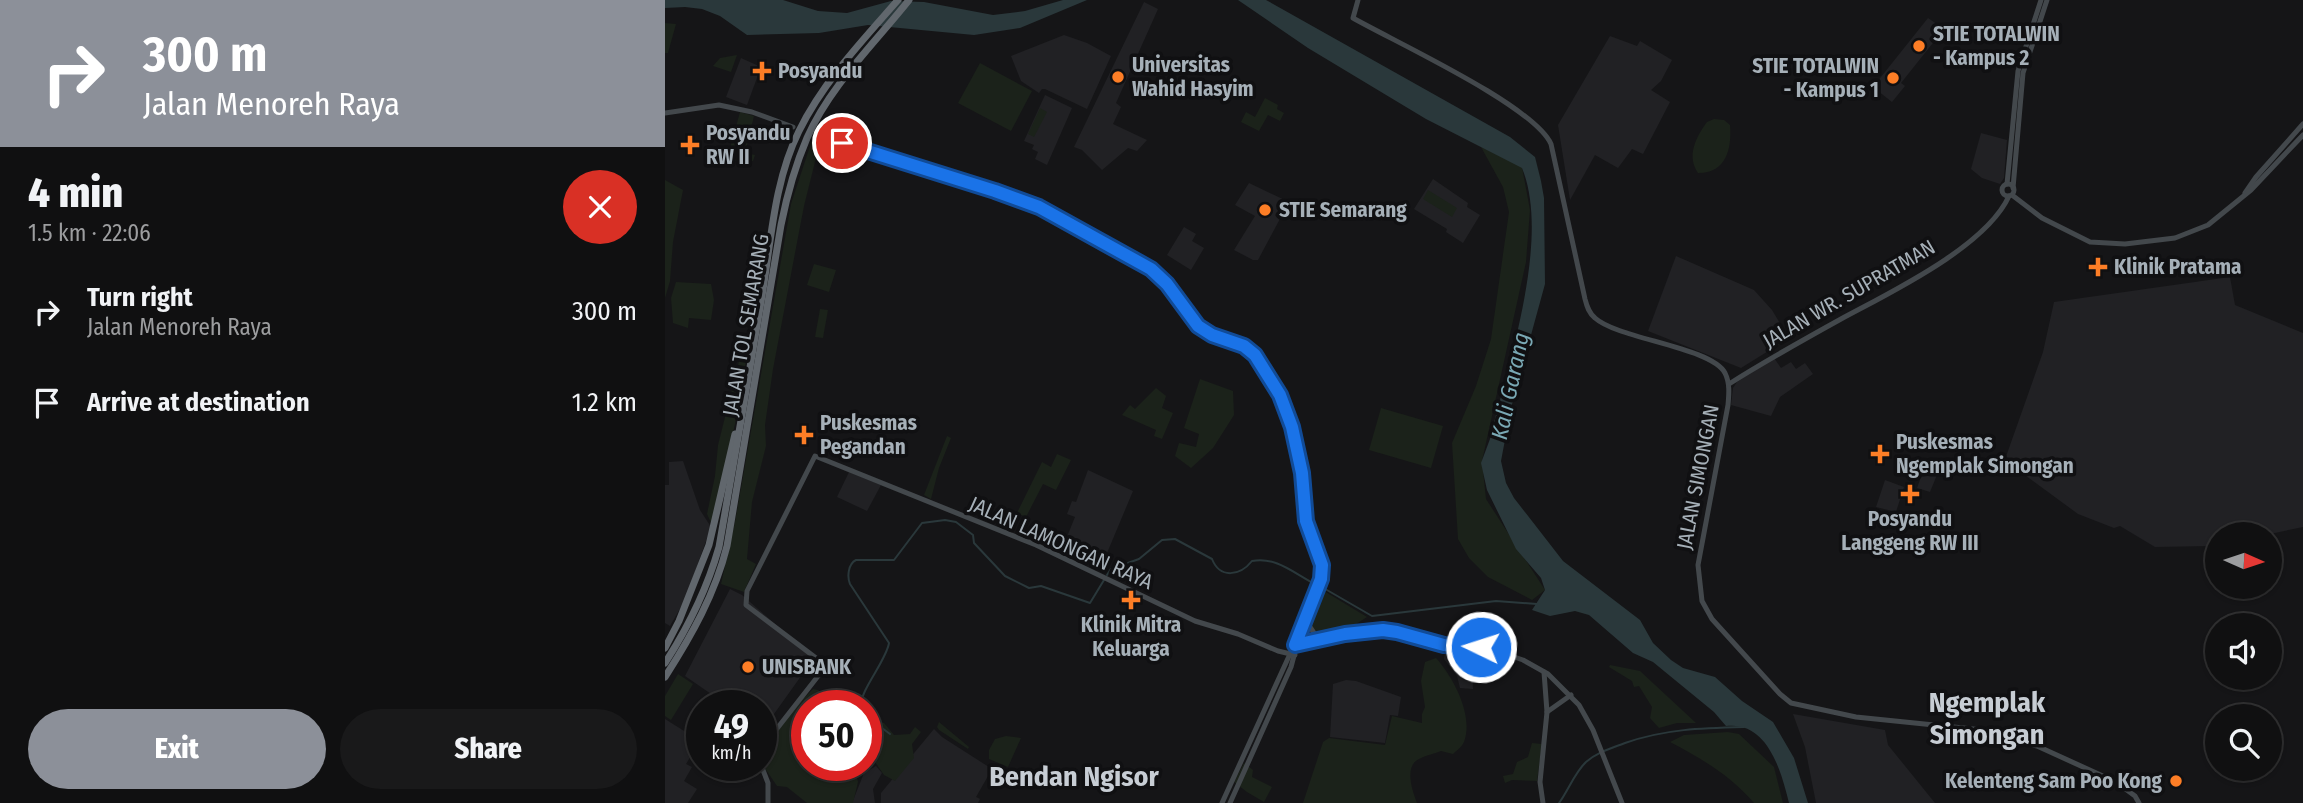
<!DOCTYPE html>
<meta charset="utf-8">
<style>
body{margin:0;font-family:"Fira Sans Condensed",sans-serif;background:#19191a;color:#f1f3f6;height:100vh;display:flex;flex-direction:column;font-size:26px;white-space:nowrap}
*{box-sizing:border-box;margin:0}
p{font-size:23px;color:#9c9d9f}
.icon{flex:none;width:38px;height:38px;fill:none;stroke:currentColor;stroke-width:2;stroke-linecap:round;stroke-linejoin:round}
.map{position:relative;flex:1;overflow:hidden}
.panel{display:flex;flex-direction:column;background:#101011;width:665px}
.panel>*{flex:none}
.banner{background:#8c9099;color:#fff;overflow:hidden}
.needle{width:46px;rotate:93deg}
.buttons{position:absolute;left:1540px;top:522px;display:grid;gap:14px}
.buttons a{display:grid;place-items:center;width:77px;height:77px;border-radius:50%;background:#101011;box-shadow:0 2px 5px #0004,0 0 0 2px #303031;font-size:35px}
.speed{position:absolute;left:21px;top:690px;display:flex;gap:14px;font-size:35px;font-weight:700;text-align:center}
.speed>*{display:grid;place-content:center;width:91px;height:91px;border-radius:50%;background:#101011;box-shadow:0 2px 5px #0004,0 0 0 2px #303031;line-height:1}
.speed small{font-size:18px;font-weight:400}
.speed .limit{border:10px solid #d22;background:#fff;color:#111}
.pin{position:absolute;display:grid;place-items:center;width:60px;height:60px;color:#fff;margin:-30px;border:4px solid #fff;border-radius:50%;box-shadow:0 2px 7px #0007}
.me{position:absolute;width:77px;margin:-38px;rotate:274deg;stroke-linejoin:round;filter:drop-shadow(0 0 5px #0008)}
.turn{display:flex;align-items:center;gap:24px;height:147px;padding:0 28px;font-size:32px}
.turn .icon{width:91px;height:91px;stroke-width:2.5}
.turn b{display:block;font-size:49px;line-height:60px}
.round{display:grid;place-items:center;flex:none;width:74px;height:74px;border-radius:37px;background:#19191a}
.overview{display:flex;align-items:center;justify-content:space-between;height:119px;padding:0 28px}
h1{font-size:42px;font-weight:800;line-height:52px}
.button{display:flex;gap:14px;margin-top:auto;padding:14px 28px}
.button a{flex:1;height:80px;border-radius:42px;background:#8c9099;color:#fff;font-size:28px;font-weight:800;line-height:80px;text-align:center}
.button a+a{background:#19191a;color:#f1f3f6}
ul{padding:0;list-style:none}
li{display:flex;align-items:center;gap:21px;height:91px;padding:0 28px}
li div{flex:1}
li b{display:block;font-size:26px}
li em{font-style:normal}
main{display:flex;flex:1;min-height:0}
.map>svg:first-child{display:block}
.built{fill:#212124}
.green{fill:#1b221a}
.water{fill:#2a383b}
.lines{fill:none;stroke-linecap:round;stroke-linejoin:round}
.stream{stroke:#2a383b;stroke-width:2}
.secondary{stroke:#43484c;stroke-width:5}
.highway{stroke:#61676d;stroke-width:7}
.route-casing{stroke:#114b97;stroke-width:18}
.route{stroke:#1a73e8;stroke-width:12}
.poi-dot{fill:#fd7e26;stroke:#101012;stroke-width:2.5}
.labels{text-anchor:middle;stroke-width:7;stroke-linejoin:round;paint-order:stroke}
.poi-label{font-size:21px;font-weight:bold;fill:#a6b0b8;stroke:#101012;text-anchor:start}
.street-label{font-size:21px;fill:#a6b0b8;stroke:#101012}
.water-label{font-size:23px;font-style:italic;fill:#7aa9b5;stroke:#101012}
.district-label{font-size:28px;font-weight:bold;fill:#c7cdd4;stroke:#101012}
</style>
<main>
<section class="panel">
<div class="banner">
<div class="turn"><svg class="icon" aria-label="right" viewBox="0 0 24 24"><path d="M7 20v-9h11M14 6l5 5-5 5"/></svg><div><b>300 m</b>Jalan Menoreh Raya</div></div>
</div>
<div class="overview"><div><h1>4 min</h1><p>1.5 km · 22:06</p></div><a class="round" style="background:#d93025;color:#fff"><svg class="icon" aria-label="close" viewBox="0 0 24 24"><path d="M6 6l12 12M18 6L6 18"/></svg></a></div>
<ul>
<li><svg class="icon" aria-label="right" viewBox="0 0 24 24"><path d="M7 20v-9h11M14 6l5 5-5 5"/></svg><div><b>Turn right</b><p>Jalan Menoreh Raya</p></div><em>300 m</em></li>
<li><svg class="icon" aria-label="arrive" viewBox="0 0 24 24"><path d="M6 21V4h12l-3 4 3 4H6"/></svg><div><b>Arrive at destination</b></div><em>1.2 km</em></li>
</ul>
<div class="button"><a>Exit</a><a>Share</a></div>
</section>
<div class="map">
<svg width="1638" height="803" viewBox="0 0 1638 803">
<rect width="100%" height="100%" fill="#151517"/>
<g class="built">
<polygon points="479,2 493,9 451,103 456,107 448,124 482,140 472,151 463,148 437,170 417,150 409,147"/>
<polygon points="1263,18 1279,29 1236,83 1240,86 1227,102 1208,87"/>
<polygon points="399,35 422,43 446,56 422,109 380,89 377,89 374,93 356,81 346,56"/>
<polygon points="945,36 972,46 975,41 1007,60 996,81 986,90 1005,102 978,154 967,149 953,168 930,155 905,200 893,125"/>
<polygon points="76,58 96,67 82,105 61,97"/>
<polygon points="380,95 407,108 382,165 370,159 373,152 367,149 369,145 359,141"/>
<polygon points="1316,133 1342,140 1339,178 1335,184 1317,178 1306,169"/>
<polygon points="768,179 803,203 802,207 815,215 798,243 781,232 782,229 749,209"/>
<polygon points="584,183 624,202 593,260 588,260 569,250 590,216 570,205"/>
<polygon points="519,227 531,234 527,241 539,248 526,270 502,255"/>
<polygon points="1011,256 1089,290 1107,310 1122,335 1121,340 1076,368 983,331"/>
<polygon points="1565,277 1570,305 1638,333 1638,527 1605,534 1552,534 1552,545 1546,546 1490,547 1455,526 1449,528 1413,514 1357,473 1338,465 1378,352 1389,302"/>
<polygon points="1109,358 1116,368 1126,362 1131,369 1140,363 1148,374 1115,397 1106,416 1066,405 1068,388 1072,382"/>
<polygon points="18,461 35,510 46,527 20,600 5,626 0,623 0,485 4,485 4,462"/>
<polygon points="1261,463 1273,467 1274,470 1265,492 1252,488"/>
<polygon points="423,470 468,491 437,565 397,549 410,517 402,514 407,501 411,502"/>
<polygon points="184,472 216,485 202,511 172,497"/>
<polygon points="1220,480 1239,487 1231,512 1211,507"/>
<polygon points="65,589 77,595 149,658 99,728 96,728 96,705 62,705 20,676"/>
<polygon points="780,652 807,653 808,689 795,688 792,676 779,659"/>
<polygon points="681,680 691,681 736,697 733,716 725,715 720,743 665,737 668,684"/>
<polygon points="1128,714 1220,730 1223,745 1270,803 1151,803 1140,747"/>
<polygon points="0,719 35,741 21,764 27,767 19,781 32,789 23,803 0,803"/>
<polygon points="269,729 277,737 327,769 311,797 315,799 313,803 216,803 216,793"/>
<polygon points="211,766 217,773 208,789 210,803 187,803 199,773"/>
</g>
<g class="green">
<polygon points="0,23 11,24 3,53 0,53"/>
<polygon points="72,55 66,72 48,66 55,58"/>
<polygon points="315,63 367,91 346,131 293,103"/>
<polygon points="600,98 613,105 612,109 619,113 615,121 603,115 594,131 576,122 581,112 590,117"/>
<polygon points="375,108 382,112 369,137 363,134"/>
<polygon points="75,112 89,116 80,153 90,155 88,161 60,161 61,150 65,148"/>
<path d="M1049 119 1059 120 1065 125C1067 149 1061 173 1033 173 1021 156 1031 137 1042 122Z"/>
<polygon points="147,140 155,142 139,206 108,369 100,425 101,446 87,502 82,559 91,564 79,592 56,584 70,522 126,204"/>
<polygon points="816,147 857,167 865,210 861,262 817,461 821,499 880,590 867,600 823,577 804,558 793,539 787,443 811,386 826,339 844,212 838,187"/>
<polygon points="0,180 18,190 8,242 5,281 0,298"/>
<polygon points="763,190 792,208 787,217 758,199"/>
<polygon points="149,264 171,270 164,292 142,285"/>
<polygon points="11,282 46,284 49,300 46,320 24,318 23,328 8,323 6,298"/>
<polygon points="155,309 163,310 158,338 150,337"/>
<polygon points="86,332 70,424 47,525 42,514 50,476 53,445 80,337"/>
<polygon points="535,379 568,391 569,415 548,448 526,468 510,456 514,443 531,447 534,434 519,428"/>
<polygon points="491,388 501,396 497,408 508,413 497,439 489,436 491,430 457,415 465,405 470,409"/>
<polygon points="716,408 778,426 766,468 704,450"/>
<polygon points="282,436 286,438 274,468 266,499 259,495"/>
<polygon points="392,454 406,460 391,490 378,484 361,517 352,513 377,462 386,467"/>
<path d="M654 588 702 617 688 626 652 632C637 615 645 607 654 588Z"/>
<path d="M771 658C788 677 809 715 799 742 797 747 791 751 788 754L776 751C769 754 761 755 754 759 739 766 747 790 752 803H638L658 742 664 738 720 745 727 716 757 723V714L760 707 756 681 760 662Z"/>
<polygon points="945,665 975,671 1031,723 1012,723 994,728 985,718 987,707 974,686 969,687 967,681 944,667"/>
<polygon points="13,674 28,684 6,720 0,716 0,696"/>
<path d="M148 689 153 690 171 705 192 703 196 705H142V765H198L191 773 193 782 188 803H142L122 787 112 786 97 764C99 740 131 706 148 689Z"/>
<polygon points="201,714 209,721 219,723 229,735 245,734 250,727 256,732 247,744 249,758 230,781 219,775 208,759 201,763"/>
<polygon points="274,722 304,747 303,749 274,730 272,727"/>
<path d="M1063 732 1074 734 1109 767 1118 803H1089C1065 775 1037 759 1005 742L1019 735Z"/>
<polygon points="1550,732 1552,733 1552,760 1547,759 1544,735"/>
<polygon points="341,736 356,738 343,767 324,759 324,750 330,739"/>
<polygon points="867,743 877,744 872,781 847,780 840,783 838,776 848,774 852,762 863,757"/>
<polygon points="579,763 588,770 587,777 607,787 599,802 582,792 569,782"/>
</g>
<g class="water">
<polygon points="0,0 118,0 153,11 182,13 226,1 259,2 328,15 360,11 398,0 422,0 355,28 309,35 203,25 154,33 82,35 55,16 37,9 20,7 0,8"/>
<path d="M573 0H601L845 137 870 157 876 181 879 198 880 284 846 408 836 461 841 483 849 498 898 561 975 620 988 643 1006 660 1018 668 1050 677 1077 701 1108 722 1129 758 1143 803H1124C1116 771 1103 721 1061 726L1049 712 988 662 968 653 924 615 910 611 885 616 867 610 880 590 876 578 851 549 822 490 816 463 825 439C843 364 886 239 857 168L761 119 643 48Z"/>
</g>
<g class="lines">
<g class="stream">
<path d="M442 575 446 569 474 559 497 540 510 539 547 559C555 579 575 576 587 561 611 556 630 574 650 584"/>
<polyline points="655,586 707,616 831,601 872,604"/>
<path d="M196 705C196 689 221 661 224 643L185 584C182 577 183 564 191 560H229L257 523 280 520 291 522 308 535 309 543 340 576 364 588 376 586 425 603 439 580"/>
<polyline points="201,716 225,734"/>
<path d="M894 803C903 791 910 772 921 762 932 752 947 748 960 743 1000 729 1037 728 1079 727"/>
</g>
<g class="secondary">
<path d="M693 0 688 18C730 42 868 105 886 144L920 299C922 307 924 313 930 318 953 339 1046 347 1060 373 1065 383 1064 394 1063 405L1033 565 1037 601 1047 619 1115 694 1126 703 1191 717 1318 730 1348 739 1372 746 1451 782 1470 796 1474 803"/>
<polyline points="0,113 54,105 87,112 128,127"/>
<polyline points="153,134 354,199 394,218 486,269 502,284 533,326 547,335 585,351 605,378 616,395 627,427 637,473 641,521 656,560 657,572 638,622 626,667 565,803"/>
<circle cx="1343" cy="190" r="6"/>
<polyline points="1342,184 1353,71 1376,0"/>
<polyline points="1348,188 1358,73 1382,0"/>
<polyline points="1580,193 1591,177 1638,124"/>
<polyline points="1347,195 1377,218 1425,242 1460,244 1510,238 1543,225 1586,190 1638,135"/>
<path d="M1064 384C1100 361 1138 340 1176 319 1224 293 1321 247 1344 196"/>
<polyline points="639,618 653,639"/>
<polyline points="630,644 680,634 718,630 732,632 779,645 832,651 858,660 883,674 914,705 928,730 957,803"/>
<polyline points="882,712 906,695"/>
<polyline points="96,749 157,671 155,661 81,605 82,591 150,456 371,545 530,621 573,634 613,651 630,655"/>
<polyline points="96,765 103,783 103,803"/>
<polyline points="557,803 625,654"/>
<polyline points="878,803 875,782 882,712 879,672"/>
</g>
<g class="highway">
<polyline points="0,648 14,621 44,545 70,434"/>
<path d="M0 663C24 626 42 589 54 547 69 463 83 380 97 296 106 242 109 181 134 131 158 82 197 41 233 0"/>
<path d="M0 677C27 635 50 594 62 546L116 225C122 195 130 166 142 138 165 86 209 44 244 0"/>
</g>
</g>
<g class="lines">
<defs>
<polyline id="route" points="177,143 330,191 374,207 486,269 502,284 533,326 547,335 579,346 590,355 615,395 627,427 637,473 641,521 657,565 656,579 630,645 680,634 718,630 732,632 779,645 816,647"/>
</defs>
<use href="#route" class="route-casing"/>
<use href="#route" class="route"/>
</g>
<g class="poi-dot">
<circle cx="1254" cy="46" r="7"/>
<path d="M93.5 60.5h7v7h7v7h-7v7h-7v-7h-7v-7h7z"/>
<circle cx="453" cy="77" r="7"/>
<circle cx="1228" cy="78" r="7"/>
<path d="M21.5 134.5h7v7h7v7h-7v7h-7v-7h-7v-7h7z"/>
<circle cx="600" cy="210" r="7"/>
<path d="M1429.5 256.5h7v7h7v7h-7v7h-7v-7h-7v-7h7z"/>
<path d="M135.5 424.5h7v7h7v7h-7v7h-7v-7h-7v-7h7z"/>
<path d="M1211.5 443.5h7v7h7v7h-7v7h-7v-7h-7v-7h7z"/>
<path d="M1241.5 483.5h7v7h7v7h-7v7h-7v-7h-7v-7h7z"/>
<path d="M462.5 589.5h7v7h7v7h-7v7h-7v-7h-7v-7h7z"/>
<circle cx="83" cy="667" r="7"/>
<circle cx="1511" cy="781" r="7"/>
</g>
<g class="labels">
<g class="poi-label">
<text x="1268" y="41">STIE TOTALWIN<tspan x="1268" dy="24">- Kampus 2</tspan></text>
<text x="467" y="72">Universitas<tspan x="467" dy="24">Wahid Hasyim</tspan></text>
<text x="1214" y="73" text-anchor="end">STIE TOTALWIN<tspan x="1214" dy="24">- Kampus 1</tspan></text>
<text x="113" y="78">Posyandu</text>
<text x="41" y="140">Posyandu<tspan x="41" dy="24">RW II</tspan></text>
<text x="614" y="217">STIE Semarang</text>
<text x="1449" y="274">Klinik Pratama</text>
<text x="155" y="430">Puskesmas<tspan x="155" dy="24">Pegandan</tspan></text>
<text x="1231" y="449">Puskesmas<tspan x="1231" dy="24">Ngemplak Simongan</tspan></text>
<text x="1245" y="526" text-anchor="middle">Posyandu<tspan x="1245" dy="24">Langgeng RW III</tspan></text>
<text x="466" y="632" text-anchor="middle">Klinik Mitra<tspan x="466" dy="24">Keluarga</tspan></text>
<text x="97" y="674">UNISBANK</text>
<text x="1497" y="788" text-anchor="end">Kelenteng Sam Poo Kong</text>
</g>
<g class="street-label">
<text transform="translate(1184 294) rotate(-30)" y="7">JALAN WR. SUPRATMAN</text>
<text transform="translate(81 325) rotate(-80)" y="7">JALAN TOL SEMARANG</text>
<text transform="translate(1033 477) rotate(-79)" y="7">JALAN SIMONGAN</text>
<text transform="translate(396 543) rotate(24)" y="7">JALAN LAMONGAN RAYA</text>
</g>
<g class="water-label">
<text transform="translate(845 386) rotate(-78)" y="8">Kali Garang</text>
</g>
<g class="district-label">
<text x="1322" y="712">Ngemplak<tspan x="1322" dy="32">Simongan</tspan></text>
<text x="409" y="786">Bendan Ngisor</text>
</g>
</g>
</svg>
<div class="buttons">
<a><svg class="needle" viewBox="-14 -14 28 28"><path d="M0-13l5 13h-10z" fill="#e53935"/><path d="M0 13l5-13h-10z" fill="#9c9d9f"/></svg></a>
<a><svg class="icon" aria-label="sound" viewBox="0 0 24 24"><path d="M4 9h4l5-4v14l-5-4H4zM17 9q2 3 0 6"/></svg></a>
<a><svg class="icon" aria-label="search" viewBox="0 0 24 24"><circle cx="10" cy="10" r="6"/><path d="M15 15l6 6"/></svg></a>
</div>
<div class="speed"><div>49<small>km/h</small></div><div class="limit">50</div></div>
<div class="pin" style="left:177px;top:143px;background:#d93025"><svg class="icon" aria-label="arrive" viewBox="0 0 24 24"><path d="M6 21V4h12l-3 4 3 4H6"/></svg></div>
<svg class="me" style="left:816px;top:647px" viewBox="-20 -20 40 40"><circle r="17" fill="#1a73e8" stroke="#fff" stroke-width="3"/><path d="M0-11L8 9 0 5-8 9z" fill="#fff"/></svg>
</div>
</main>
